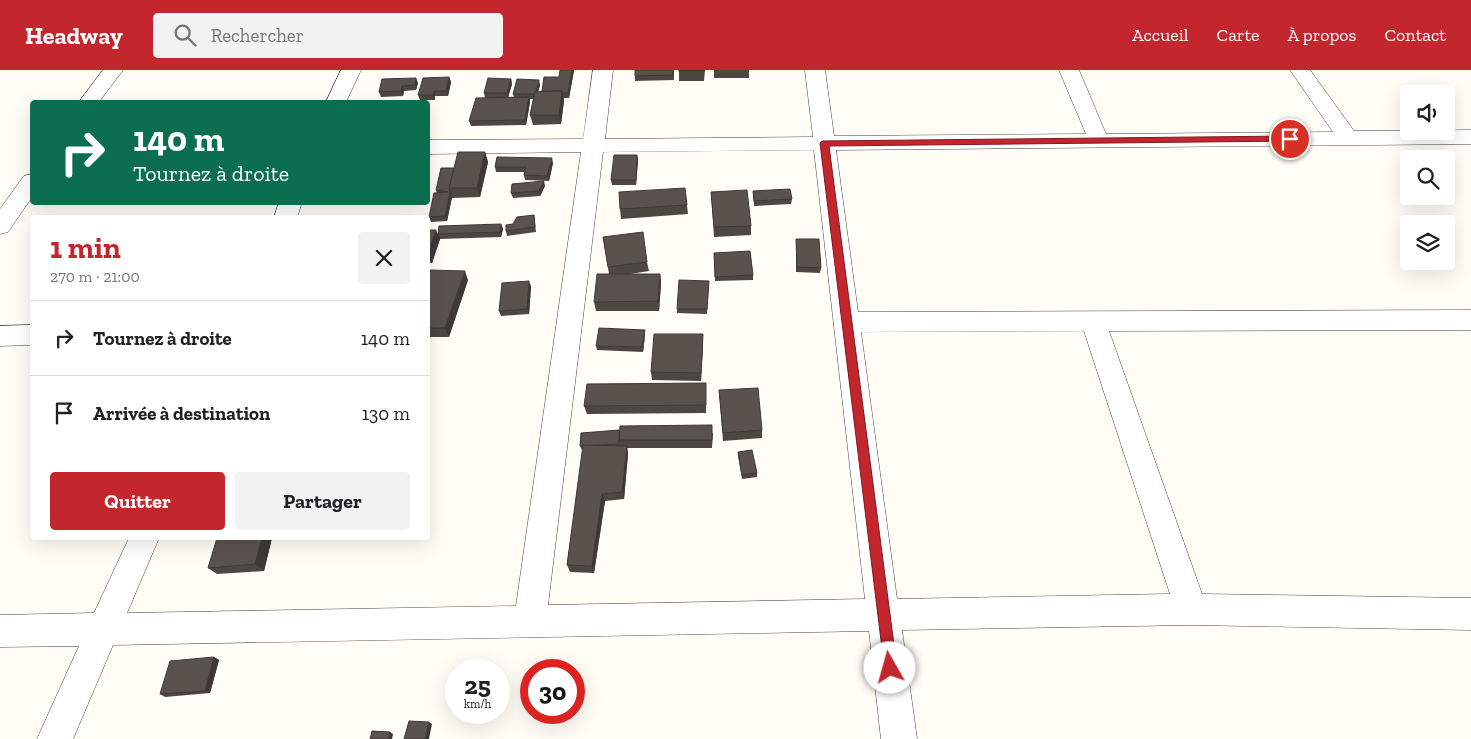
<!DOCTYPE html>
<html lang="fr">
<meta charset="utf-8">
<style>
body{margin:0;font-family:"Zilla Slab",serif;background:#f2f2f2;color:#202124;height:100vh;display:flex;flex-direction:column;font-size:19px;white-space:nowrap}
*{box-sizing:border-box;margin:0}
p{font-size:16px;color:#757577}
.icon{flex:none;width:28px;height:28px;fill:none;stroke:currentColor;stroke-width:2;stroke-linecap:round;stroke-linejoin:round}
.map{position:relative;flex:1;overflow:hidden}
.side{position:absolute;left:30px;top:145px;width:400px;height:325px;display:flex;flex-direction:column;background:#fff;border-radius:5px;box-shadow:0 5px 20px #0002}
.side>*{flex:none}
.top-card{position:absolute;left:30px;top:30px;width:400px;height:105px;border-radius:5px;box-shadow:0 5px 20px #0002;background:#0b6e4f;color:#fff;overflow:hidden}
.buttons{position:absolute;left:1400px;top:15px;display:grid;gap:10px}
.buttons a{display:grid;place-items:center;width:55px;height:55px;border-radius:5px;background:#fff;box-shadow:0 5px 20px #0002;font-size:25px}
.speed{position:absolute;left:445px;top:589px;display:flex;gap:10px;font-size:25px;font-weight:700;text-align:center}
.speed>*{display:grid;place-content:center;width:65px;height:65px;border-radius:50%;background:#fff;box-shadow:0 5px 20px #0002;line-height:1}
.speed small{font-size:12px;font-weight:400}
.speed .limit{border:8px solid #d22;background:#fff;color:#111}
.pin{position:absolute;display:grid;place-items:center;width:42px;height:42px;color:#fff;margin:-21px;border:2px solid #fff;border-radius:50%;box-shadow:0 1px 5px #0007}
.me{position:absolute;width:55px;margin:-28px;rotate:353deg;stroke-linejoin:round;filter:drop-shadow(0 0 4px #0008)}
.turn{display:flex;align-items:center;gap:18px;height:105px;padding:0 20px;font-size:22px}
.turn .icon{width:65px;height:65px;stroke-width:2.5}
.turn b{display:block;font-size:35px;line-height:42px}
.round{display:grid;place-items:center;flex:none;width:52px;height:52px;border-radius:5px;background:#f2f2f2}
.head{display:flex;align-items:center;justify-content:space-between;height:85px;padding:0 20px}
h1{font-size:30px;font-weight:700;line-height:38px;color:#c4262e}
.button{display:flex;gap:10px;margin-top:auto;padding:10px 20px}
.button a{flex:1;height:58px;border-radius:5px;background:#c4262e;color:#fff;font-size:20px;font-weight:700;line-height:58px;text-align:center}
.button a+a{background:#f2f2f2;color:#202124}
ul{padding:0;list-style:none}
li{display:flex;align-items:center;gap:15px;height:75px;padding:0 20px;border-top:1px solid #e0e0e0}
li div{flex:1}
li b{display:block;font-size:19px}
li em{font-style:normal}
header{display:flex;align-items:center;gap:30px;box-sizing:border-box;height:70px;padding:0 25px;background:#c4262e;color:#fff}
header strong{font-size:24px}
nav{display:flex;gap:28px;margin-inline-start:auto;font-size:18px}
.search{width:350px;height:45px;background:#f2f2f2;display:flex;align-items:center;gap:12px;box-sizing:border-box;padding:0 18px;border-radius:5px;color:#757577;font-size:19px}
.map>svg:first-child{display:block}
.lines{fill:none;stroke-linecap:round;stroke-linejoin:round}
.minor-casing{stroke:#444;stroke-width:1}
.minor{fill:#fff;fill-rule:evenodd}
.wall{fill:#4d4742}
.shaded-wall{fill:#3f3936}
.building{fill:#5a524d;stroke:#3f3936}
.route{fill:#c4262e;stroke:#7f191e}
</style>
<header>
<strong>Headway</strong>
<div class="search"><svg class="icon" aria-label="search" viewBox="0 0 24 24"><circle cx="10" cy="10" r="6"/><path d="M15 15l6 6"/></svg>Rechercher</div>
<nav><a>Accueil</a><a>Carte</a><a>À propos</a><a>Contact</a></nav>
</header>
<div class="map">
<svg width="1471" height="669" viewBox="0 0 1471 669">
<rect width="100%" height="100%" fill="#fffdf5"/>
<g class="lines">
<defs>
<g id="minor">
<polygon points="103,0 123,0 99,32 79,32"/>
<polygon points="341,0 361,0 346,32 326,32"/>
<path d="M593 0H613L605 69 813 67 805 0H825L834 66 1086 64 1059 0H1079L1106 64 1333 62 1290 0H1310L1354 61 1471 60V74L836 80 858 242 1471 240V260L1109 261 1202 524 1471 528V560L1191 555 902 560 917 669H881L869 561 113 575 73 669H37L79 576 0 577V545L94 543 129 468H159L127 543 516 536 581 82 428 84V70L583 69ZM814 80 865 529 548 535 603 82ZM1084 261 1170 524 897 529 861 262Z"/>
<polygon points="32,104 32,127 8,162 0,164 0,139 24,106"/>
<polygon points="279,132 302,132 297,148 274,148"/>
<polygon points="32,255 32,275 0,276 0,256"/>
</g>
</defs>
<use href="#minor" class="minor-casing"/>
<use href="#minor" class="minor"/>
</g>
<g class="wall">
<polygon points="574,0 569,28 564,28 564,31 561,54 533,55 530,45 533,29 530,29 530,32 526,55 471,56 469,51 485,28 484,23 511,9 512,14 508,27 514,27 513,24 540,15 538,22 542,21 559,7"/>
<polygon points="674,0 674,10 635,11 635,6"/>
<polygon points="679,0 705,0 704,11 679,11"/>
<rect x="714" y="0" width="35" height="8"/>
<polygon points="449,7 451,12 448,26 435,26 435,30 420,30 418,25"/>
<polygon points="382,9 418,13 416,20 404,21 403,26 381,27 379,22"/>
<polygon points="485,82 488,92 480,127 452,128 452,127 447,151 431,152 429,147 437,123 436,120 454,98"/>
<polygon points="637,85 638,90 636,115 612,115 611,110"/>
<polygon points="553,93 549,111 525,110 524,105 525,102 496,102 495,97"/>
<polygon points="545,116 540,126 513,128 511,123"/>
<polygon points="685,118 688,144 621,149 620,139"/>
<polygon points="753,121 792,129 791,134 754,136"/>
<polygon points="711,122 751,156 751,165 714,167"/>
<polygon points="534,145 536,162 507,166 506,161 513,154"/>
<polygon points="501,154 503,159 501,167 440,169 432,193 428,193 428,160 438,164"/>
<polygon points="603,167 647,192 649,201 630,204 660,204 661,213 659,241 596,241 594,232 609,204"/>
<polygon points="796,169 821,198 820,203 796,202"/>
<polygon points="714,183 753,205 753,210 715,211"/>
<polygon points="428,206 468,210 449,267 428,267"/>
<polygon points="709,211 707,244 677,243 677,239"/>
<polygon points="531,216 529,244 501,246 499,241"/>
<polygon points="645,265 643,282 597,280 596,276"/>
<polygon points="703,273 701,311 652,310 651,302"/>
<polygon points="706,313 706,343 587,344 584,336"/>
<polygon points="719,320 762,360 762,368 723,371"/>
<polygon points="581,363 713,363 712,378 627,378 628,384 624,429 605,431 594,503 570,502 567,495 583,380 582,380 580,376"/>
<polygon points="738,382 757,403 757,407 742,409 738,386"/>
<polygon points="272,468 264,501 217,504 208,498"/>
<polygon points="214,587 219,590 210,623 165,627 160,624"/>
</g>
<g class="shaded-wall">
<polygon points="572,0 574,0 569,28 568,23"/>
<polygon points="449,7 451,12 448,26 446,21"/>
<polygon points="416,8 418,13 416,20 415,15"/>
<polygon points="511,9 512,14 508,28 507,23"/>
<polygon points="539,10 540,15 536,29 535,24"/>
<polygon points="402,16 404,21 403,26 401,21"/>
<polygon points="434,21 435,26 435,30 433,25"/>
<polygon points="562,21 564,31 561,54 559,45"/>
<polygon points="529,27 530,32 526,55 525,50"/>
<polygon points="485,82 488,92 480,127 477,118"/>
<polygon points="637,85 638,90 636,115 636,110"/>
<polygon points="552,88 553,93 549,111 547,106"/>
<polygon points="544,111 545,116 540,126 539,121"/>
<polygon points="450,122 452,127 447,151 445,146"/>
<polygon points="501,154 503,159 501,167 500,162"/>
<polygon points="436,160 440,169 432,193 428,184"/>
<polygon points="465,201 468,210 449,267 445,258"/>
<polygon points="660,204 661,213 659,241 658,231"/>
<polygon points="529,211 531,216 529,244 527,239"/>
<polygon points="645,260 645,265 643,282 642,277"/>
<polygon points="703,264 703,273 701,311 701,303"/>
<polygon points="627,376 628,384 624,429 622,422"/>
<polygon points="602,424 605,431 594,503 592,496"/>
<polygon points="262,468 272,468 264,501 255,494"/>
<polygon points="214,587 219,590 210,623 205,621"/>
<polygon points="429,652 432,654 429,669 425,669"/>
<polygon points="390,662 393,664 392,669 388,669"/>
</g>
<g class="building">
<polygon points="560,0 572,0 568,23 563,23 562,21 542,21 544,7 559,7"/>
<polygon points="635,0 673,0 673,5 635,6"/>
<rect x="679" y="0" width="25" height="1"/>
<polygon points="449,7 446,21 434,21 433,25 418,25 423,8"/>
<polygon points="416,8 415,15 402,16 401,21 379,22 382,9"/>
<polygon points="488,8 511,9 507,23 484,23"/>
<polygon points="517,9 539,10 536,22 535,22 534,24 513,24"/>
<polygon points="562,21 559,45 530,45 535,22"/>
<polygon points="529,27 525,50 469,51 476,28"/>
<polygon points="458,82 485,82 477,118 449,118"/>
<polygon points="614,85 637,85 636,110 611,110"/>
<polygon points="497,87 552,88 547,106 524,105 526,97 495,97"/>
<polygon points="441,98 454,98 449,118 450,122 445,146 429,147 434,123 448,122 436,120"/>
<polygon points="544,111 539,121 511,123 512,114"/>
<polygon points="685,118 687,135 620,139 619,122"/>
<polygon points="790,119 792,129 754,131 753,121"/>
<polygon points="747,120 751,156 714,157 711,122"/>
<polygon points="534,145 535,157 506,161 506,155 513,154 517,147"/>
<polygon points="501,154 500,162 438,164 439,156"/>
<polygon points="428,160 436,160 428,184"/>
<polygon points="643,162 647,192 608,197 603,167"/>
<polygon points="796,169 819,169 821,198 797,197"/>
<polygon points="750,181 753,205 715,207 714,183"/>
<polygon points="430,200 465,201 445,258 428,258 428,206"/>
<polygon points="597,204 660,204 658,231 594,232"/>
<polygon points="679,210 709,211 707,239 677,239"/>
<polygon points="529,211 527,239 499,241 502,213"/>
<polygon points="599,258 645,260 642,277 596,276"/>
<polygon points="654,264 703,264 701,303 651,302"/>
<polygon points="706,313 706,335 584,336 587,314"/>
<polygon points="758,318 762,360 723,363 719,320"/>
<polygon points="712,355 712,370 619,370 620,356"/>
<polygon points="619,360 619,374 580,376 581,363"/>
<polygon points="583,375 627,376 622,422 602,424 592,496 567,495"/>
<polygon points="752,380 757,403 742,405 738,382"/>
<polygon points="217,468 262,468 255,494 208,498"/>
<polygon points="214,587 205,621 160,624 170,591"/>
<polygon points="409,651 429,652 425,669 404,669"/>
<polygon points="372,661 390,662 388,669 370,669"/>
</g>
<polygon class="route" points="1290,66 1295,69 1293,71 829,76 897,598 895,603 890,605 885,603 820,73 822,71"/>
</svg>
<div class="buttons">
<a><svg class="icon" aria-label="sound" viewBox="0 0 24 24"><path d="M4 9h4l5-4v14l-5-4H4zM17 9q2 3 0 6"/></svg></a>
<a><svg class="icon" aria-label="search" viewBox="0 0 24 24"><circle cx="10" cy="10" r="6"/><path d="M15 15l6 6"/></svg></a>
<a><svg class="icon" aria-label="layers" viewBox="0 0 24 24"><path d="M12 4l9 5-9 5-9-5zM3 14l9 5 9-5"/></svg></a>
</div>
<div class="speed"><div>25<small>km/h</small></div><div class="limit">30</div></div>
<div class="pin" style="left:1290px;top:69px;background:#d93025"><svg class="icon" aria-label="arrive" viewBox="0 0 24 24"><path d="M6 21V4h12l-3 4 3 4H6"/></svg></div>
<svg class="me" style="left:890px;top:598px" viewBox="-20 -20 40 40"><circle r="19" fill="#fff"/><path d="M0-13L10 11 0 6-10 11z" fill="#c4262e"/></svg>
<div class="top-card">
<div class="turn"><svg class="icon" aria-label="right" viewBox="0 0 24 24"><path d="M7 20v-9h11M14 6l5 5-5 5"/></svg><div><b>140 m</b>Tournez à droite</div></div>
</div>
<section class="side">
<div class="head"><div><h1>1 min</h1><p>270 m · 21:00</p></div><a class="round"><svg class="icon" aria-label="close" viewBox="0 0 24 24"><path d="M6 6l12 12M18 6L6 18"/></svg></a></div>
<ul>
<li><svg class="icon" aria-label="right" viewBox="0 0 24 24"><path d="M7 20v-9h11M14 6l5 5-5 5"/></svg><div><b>Tournez à droite</b></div><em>140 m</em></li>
<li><svg class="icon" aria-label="arrive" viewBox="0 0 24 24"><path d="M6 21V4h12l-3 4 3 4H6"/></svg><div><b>Arrivée à destination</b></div><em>130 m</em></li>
</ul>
<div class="button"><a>Quitter</a><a>Partager</a></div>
</section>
</div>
